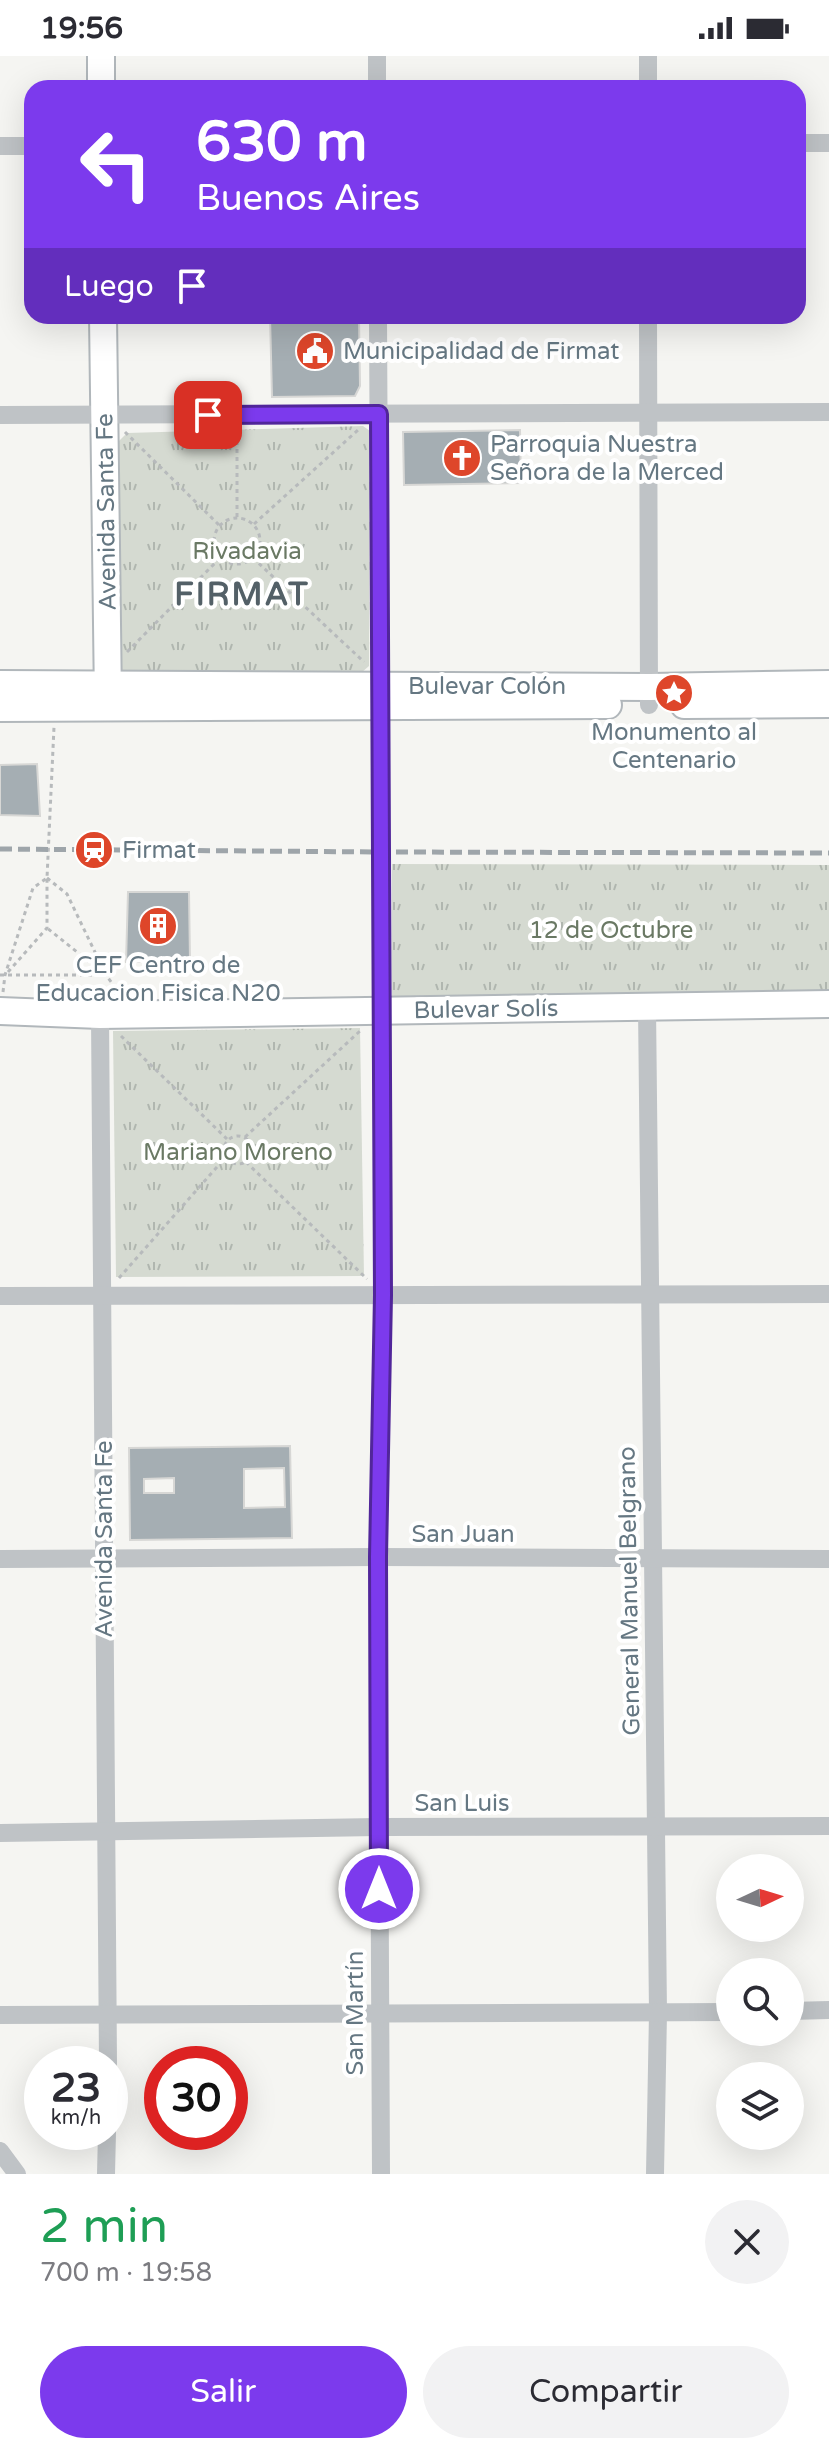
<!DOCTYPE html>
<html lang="es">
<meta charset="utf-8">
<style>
body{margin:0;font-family:"Varela Round",sans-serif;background:#f2f2f3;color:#2b2b33;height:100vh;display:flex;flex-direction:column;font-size:30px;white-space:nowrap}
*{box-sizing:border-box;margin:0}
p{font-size:26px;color:#7c7c81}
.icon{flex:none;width:44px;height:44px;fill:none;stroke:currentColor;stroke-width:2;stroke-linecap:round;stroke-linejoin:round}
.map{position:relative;height:2118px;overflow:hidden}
.sheet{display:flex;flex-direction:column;background:#fff;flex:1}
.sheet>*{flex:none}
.hud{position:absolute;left:24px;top:24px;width:782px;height:244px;border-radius:24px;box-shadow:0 8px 32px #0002;background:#7c3aed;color:#fff;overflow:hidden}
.needle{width:52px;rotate:86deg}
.fabs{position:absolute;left:716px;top:1798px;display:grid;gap:16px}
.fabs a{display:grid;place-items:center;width:88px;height:88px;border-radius:50%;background:#fff;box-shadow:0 8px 32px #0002;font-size:40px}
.speed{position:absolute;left:24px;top:1990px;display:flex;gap:16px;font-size:40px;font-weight:700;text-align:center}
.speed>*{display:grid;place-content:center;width:104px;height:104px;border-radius:50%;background:#fff;box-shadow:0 8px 32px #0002;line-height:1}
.speed small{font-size:20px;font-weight:400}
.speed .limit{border:12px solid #d22;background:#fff;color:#111}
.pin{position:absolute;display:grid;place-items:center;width:68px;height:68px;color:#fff;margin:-34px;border-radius:16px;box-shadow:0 4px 12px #0006}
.me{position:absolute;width:88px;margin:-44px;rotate:0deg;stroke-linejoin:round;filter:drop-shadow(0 0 6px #0008)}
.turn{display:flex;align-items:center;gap:28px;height:168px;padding:0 40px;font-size:36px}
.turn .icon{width:104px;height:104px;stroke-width:2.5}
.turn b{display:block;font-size:56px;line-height:68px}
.then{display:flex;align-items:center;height:76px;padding:0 40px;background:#0003;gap:16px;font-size:30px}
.round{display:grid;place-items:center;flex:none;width:84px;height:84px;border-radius:42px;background:#f2f2f3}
.head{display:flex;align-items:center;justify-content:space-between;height:136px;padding:0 40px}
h1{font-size:48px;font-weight:600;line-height:60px;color:#1e9e55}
.action{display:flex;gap:16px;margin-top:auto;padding:16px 40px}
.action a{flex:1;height:92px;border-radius:48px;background:#7c3aed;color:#fff;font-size:32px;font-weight:600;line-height:92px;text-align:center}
.action a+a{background:#f2f2f3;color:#2b2b33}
.status{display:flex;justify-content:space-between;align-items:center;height:56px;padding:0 40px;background:#fff;direction:ltr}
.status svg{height:22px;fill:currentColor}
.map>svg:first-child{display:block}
.park{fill:url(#park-tufts)}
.building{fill:#a5aeb3;stroke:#d7d7d5;stroke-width:2;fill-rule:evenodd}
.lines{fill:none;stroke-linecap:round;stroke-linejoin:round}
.secondary-casing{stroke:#b1b7bb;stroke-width:30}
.path{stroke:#b7babc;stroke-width:3;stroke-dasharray:4 4;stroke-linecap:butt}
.street{stroke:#bfc3c6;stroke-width:18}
.secondary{stroke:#fff;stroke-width:26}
.rail{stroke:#9ea5aa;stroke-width:5;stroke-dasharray:12 6;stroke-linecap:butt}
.route-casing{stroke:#51269a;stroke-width:20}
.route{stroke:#7c3aed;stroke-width:14}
.labels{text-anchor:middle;stroke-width:8;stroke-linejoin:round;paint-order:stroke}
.poi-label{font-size:24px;fill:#657782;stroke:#fff;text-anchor:start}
.street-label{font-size:24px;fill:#657782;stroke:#fff}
.park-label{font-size:24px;fill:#6a7964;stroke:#fff}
.district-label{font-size:32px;font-weight:bold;letter-spacing:2px;fill:#536067;stroke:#fff}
</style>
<div class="status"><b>19:56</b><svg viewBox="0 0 49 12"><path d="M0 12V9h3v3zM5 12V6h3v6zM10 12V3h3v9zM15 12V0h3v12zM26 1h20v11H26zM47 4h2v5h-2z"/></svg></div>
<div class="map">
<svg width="829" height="2118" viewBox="0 0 829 2118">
<defs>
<pattern id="park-tufts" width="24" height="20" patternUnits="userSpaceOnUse" patternTransform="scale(2)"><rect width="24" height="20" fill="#d5dad1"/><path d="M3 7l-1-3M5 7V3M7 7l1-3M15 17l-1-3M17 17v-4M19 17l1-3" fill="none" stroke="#b0b6af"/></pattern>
</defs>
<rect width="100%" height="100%" fill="#f5f5f2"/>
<g class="park">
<polygon points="363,370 370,375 369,610 361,617 128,619 114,609 114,390 127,377"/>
<polygon points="392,808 829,809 829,939 392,940"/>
<polygon points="360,972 364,1220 116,1221 113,975"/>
</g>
<g class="building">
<polygon points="270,260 359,260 360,330 355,340 272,341"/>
<polygon points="520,374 521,427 404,429 403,376"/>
<polygon points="37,708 40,760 0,759 0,709"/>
<polygon points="128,836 189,836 190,905 126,906"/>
<path d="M290 1390 292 1482 130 1484 129 1392ZM284 1412 285 1451 244 1452V1413ZM174 1422V1437H144V1423Z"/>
</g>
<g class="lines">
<defs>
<g id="secondary">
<polyline points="101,32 101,0"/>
<polyline points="103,260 108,644"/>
<polyline points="0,628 650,631 829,628"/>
<polyline points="684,649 829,648"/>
<polyline points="0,652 608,649"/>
<polyline points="0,955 100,959 829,948"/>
</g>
</defs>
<use href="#secondary" class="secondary-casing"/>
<g class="path">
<polyline points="125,376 219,469"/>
<polyline points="237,461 237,373"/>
<circle cx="237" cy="485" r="23"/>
<polyline points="254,468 358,374"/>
<polyline points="253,502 364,606"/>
<polyline points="127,596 220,502"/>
<polyline points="47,822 67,838 106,919 120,938"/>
<polyline points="8,916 47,872 47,822"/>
<polyline points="0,919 106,919 47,872"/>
<polyline points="3,936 5,919 33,832 47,822 54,671"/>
<polyline points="121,980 227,1083"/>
<circle cx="238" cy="1094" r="14"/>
<polyline points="245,1081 360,975"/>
<polyline points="246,1106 367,1223"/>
<polyline points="119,1222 225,1102"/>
</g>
<g class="street">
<polyline points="377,0 377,32"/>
<polyline points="648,0 648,32"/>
<polyline points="798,87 829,87"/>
<polyline points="0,90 32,90"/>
<polyline points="378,260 383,1239 378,1501 381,2118"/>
<polyline points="648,260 649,649"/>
<polyline points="0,359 829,356"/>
<polyline points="647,951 658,1957 655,2118"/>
<polyline points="100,959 108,2008"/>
<polyline points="0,1240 829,1238"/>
<polyline points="0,1503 378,1501 829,1503"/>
<polyline points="0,1777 378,1771 829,1770"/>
<polyline points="790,1955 829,1954"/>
<polyline points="0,1959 730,1956"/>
<polyline points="0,2095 17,2118"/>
<polyline points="106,2118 107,2076"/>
</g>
<use href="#secondary" class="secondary"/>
<polyline class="rail" points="0,793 381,796 829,797"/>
</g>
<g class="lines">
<defs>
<polyline id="route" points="208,359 379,358 383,1239 378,1501 379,1833"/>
</defs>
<use href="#route" class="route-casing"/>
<use href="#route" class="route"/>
</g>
<defs>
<symbol id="civic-disc" viewBox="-11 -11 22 22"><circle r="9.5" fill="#de462a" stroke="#fff"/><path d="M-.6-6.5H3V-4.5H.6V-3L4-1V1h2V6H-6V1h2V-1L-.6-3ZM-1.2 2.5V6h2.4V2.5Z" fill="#fff"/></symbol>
<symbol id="church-disc" viewBox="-11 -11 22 22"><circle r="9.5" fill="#de462a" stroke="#fff"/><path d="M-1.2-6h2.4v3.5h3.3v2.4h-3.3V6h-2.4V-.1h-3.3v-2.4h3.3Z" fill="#fff"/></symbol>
<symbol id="sight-disc" viewBox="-11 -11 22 22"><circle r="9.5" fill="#de462a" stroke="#fff"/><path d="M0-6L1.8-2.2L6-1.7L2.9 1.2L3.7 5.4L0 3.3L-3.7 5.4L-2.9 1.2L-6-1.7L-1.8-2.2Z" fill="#fff"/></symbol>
<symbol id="station-disc" viewBox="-11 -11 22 22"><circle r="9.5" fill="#de462a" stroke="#fff"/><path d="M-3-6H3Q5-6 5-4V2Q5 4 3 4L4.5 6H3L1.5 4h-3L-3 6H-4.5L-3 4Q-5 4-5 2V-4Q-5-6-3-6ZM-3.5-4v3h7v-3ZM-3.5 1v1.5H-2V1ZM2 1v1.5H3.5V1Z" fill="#fff"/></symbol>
<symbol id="building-disc" viewBox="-11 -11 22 22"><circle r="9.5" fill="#de462a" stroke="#fff"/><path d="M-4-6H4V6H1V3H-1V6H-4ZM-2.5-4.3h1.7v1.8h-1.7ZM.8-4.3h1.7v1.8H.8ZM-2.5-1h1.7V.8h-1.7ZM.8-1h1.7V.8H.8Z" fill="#fff"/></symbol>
</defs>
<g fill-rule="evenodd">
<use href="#civic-disc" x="293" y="273" width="44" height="44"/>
<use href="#church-disc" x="440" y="380" width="44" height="44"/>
<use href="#sight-disc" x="652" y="615" width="44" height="44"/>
<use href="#station-disc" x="72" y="772" width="44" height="44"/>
<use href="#building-disc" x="136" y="848" width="44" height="44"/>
</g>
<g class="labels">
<g class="poi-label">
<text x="343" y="303">Municipalidad de Firmat</text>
<text x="490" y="396">Parroquia Nuestra<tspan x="490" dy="28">Señora de la Merced</tspan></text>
<text x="674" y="684" text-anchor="middle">Monumento al<tspan x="674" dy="28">Centenario</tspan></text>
<text x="122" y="802">Firmat</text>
<text x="158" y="917" text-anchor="middle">CEF Centro de<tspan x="158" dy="28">Educacion Fisica N20</tspan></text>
</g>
<g class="street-label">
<text transform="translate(106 456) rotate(-91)" y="8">Avenida Santa Fe</text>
<text x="487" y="638">Bulevar Colón</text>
<text transform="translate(486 953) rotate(-1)" y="8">Bulevar Solís</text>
<text x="463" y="1486">San Juan</text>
<text transform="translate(104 1483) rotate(-90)" y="8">Avenida Santa Fe</text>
<text transform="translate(629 1535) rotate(-91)" y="8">General Manuel Belgrano</text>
<text x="462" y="1755">San Luis</text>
<text transform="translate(355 1957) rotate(-90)" y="8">San Martín</text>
</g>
<g class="park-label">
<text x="247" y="503">Rivadavia</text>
<text x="611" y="882">12 de Octubre</text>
<text x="238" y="1104">Mariano Moreno</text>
</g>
<g class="district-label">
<text x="242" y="549">FIRMAT</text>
</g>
</g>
</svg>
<div class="fabs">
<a><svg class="needle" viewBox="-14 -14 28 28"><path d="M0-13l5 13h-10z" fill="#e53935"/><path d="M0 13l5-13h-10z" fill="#7c7c81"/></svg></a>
<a><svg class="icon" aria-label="search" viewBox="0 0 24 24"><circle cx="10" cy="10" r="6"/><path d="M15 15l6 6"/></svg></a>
<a><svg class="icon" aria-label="layers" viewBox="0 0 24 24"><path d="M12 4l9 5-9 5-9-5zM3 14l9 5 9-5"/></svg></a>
</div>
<div class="speed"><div>23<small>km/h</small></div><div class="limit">30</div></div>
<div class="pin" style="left:208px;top:359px;background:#d93025"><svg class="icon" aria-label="arrive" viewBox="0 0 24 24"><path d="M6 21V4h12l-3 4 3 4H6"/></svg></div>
<svg class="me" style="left:379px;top:1833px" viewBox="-20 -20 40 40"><circle r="17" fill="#7c3aed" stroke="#fff" stroke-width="3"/><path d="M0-11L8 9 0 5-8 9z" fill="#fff"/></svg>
<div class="hud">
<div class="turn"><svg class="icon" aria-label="left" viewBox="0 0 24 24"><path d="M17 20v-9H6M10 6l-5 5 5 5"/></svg><div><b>630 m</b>Buenos Aires</div></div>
<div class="then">Luego<svg class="icon" aria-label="arrive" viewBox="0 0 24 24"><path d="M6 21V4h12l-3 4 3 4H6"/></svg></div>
</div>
</div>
<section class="sheet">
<div class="head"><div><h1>2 min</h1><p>700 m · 19:58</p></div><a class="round"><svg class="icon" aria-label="close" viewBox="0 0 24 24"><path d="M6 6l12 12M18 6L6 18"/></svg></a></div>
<div class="action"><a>Salir</a><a>Compartir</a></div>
</section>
